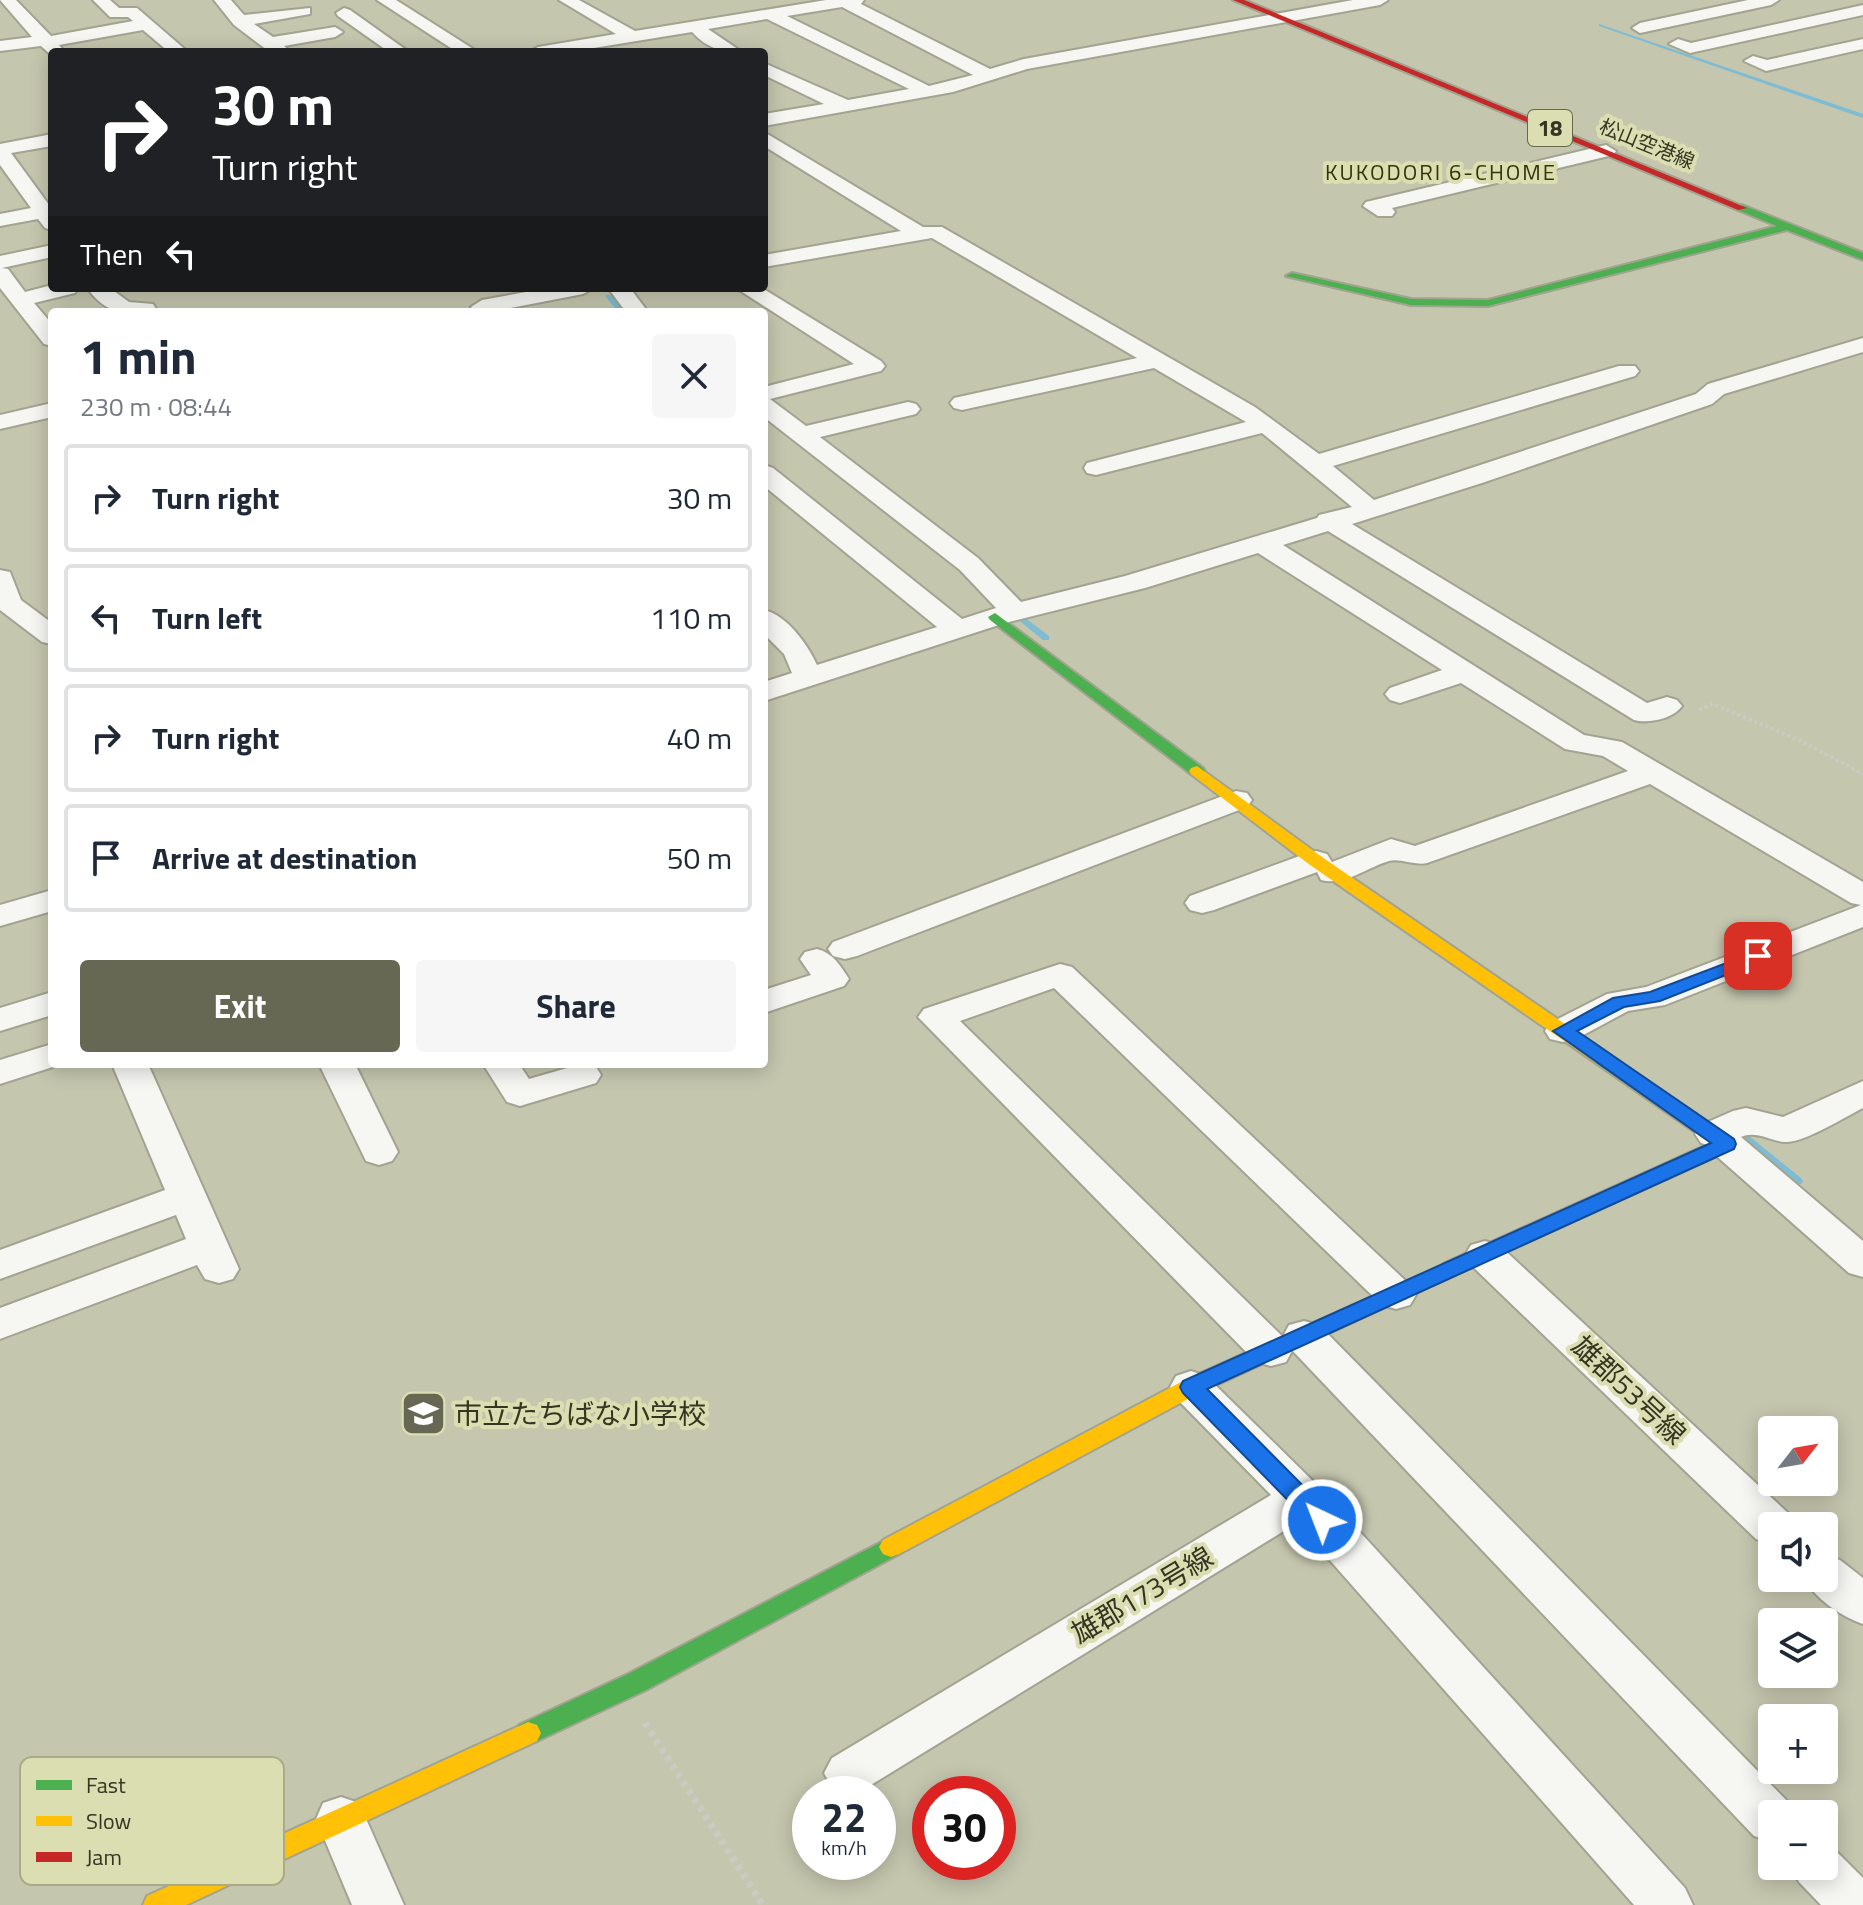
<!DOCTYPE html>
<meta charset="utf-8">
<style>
body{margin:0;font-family:"Titillium Web","Noto Sans JP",sans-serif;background:#f6f6f7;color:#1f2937;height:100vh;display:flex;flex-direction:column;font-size:30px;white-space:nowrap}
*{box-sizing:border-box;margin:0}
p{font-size:26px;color:#747a83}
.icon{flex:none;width:44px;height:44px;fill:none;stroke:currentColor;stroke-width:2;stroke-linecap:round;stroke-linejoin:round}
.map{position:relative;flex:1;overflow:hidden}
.sheet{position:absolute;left:48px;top:308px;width:720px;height:760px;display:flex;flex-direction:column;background:#fff;border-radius:8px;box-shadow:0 4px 20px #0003}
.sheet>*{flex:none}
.top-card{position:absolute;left:48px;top:48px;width:720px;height:244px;border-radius:8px;box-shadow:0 4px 20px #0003;background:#202124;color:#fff;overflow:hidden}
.needle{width:52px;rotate:59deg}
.buttons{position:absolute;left:1758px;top:1416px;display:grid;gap:16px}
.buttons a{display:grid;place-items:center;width:80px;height:80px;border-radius:8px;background:#fff;box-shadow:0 4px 20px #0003;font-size:40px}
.speed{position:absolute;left:792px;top:1776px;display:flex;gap:16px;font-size:40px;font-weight:700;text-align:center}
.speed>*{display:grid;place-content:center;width:104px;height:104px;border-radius:50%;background:#fff;box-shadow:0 4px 20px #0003;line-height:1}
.speed small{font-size:20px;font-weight:400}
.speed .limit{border:12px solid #d22;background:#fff;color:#111}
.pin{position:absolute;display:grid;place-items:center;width:68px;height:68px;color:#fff;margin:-34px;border-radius:16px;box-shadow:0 4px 12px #0006}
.me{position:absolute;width:88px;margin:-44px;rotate:317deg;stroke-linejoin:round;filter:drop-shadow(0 0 6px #0008)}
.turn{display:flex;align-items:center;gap:28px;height:168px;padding:0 32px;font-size:36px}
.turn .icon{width:104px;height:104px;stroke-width:2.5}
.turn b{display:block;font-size:56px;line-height:68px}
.then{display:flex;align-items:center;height:76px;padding:0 32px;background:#0003;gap:16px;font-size:30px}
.round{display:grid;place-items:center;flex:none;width:84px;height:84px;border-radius:8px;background:#f6f6f7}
.overview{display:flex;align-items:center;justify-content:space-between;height:136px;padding:0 32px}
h1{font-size:48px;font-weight:700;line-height:60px}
.primary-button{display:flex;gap:16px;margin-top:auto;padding:16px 32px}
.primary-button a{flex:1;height:92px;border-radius:8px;background:#676854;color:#fff;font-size:32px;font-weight:700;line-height:92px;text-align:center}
.primary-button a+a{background:#f6f6f7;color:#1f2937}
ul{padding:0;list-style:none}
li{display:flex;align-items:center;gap:24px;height:108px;margin:0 16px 12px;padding:0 16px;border:4px solid #e0e1e3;border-radius:8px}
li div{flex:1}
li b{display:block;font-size:30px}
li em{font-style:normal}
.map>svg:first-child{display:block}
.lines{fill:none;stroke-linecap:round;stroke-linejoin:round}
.stream{fill:#7dbcd2;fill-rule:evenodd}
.street-casing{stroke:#a2a390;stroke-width:4}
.fast-casing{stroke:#a2a390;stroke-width:4}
.slow-casing{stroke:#a2a390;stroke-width:4}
.jam-casing{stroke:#a2a390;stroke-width:4}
.path-far1{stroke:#cacbc3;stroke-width:4;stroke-dasharray:3 3;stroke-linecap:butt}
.path{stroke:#cacbc3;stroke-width:7;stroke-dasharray:5 5;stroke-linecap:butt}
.street{fill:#f6f6f3;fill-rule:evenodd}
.fast{fill:#4caf50;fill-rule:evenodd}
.slow{fill:#ffc107;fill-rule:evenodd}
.jam{fill:#c62828;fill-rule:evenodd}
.route{fill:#1a73e8;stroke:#114b97;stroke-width:2}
.labels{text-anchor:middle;stroke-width:8;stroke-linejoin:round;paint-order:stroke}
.far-street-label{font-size:20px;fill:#343523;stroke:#dbdeb0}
.shield{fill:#dbdeb0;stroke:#66684d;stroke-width:2}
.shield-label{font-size:22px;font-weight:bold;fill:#343523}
.far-neighbourhood-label{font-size:22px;letter-spacing:2px;fill:#333408;stroke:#dbdeb0}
.near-street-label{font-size:28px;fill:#343523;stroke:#dbdeb0}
.near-poi-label{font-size:28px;fill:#343523;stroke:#dbdeb0;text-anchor:start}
.key{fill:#dbdeb0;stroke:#a9ab86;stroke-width:2}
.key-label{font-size:22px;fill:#343523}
</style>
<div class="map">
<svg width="1863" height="1905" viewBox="0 0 1863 1905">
<rect width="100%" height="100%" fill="#c5c6ae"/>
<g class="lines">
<g class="stream">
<polygon points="1599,24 1863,114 1863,118 1599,26"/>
<polygon points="606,295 610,295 626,312 618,312 606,297"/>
<polygon points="1024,617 1049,636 1049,640 1043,640 1021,622 1020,620"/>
<polygon points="1740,1131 1744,1132 1801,1178 1803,1181 1801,1184 1793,1184 1736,1138 1734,1135 1736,1132"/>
</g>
<defs>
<g id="street">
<polygon points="0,0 16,0 51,36 133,21 128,17 110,17 93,0 110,0 119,8 137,8 188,52 169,52 143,30 59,45 65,52 52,52 52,56 41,46 0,51 0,41 32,37"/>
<polygon points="214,0 231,0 244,15 310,8 310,14 254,24 273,37 335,27 343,32 335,37 284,46 291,52 271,52 263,47 234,25"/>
<polygon points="377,0 396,0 478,52 457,52"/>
<path d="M559 0H579L635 31 826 0H864L861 4 990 69 1024 59 1353 0H1388L1380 5 1027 69 953 92 764 126V114L824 104 764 75V63L848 100 909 89 767 19 708 29 742 52C720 52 707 48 692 32L569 52H529L538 47 616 34ZM842 7 973 75 929 86 787 16Z"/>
<polygon points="1748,0 1779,0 1771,5 1640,33 1632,28 1640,23"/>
<polygon points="1863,5 1863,15 1690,53 1669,44 1678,39 1691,43"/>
<polygon points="344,8 350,10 409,52 389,52 338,16 336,13"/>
<polygon points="1863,39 1863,49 1766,71 1744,61 1753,56 1767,60"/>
<path d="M764 132 923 227H942L1255 407 1319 454 1619 366H1635L1639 371 1635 376 1333 466 1374 500 1696 394 1708 384 1863 338V352L1724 394 1712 404 1482 483 1352 524 1647 703 1667 697 1677 700 1682 706C1673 719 1648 724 1634 720L1328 531 1283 545 1584 735 1622 742 1863 882V927L1665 1005 1628 1011 1576 1039 1563 1042 1550 1039 1545 1031 1550 1023 1607 994 1646 987 1861 905 1851 903 1650 784 1427 863C1414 866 1401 858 1389 861 1366 868 1345 886 1321 880L1317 872 1214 910 1202 913 1190 910 1185 903 1190 896 1305 854 1316 851 1327 854 1332 862 1391 839 1415 846 1628 771 1603 756 1565 749 1461 683 1400 703 1390 700 1385 694 1390 688 1442 670 1258 553 1145 588 1005 623 764 701V682L792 673 784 654 764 634V610C787 615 808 645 817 665L937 627 764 486V465L773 468 962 619 996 608 960 570 764 417V387L854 364 736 288H762L881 361 885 366 881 371 770 399 806 426 908 402 916 404 920 409 916 414 820 437 978 558 1021 602 1125 576 1317 518 1319 515 1352 507 1262 433 1096 475 1087 473 1084 468 1087 463 1246 422 1154 368 962 410 954 408 950 403 954 398 1137 358 932 238 764 267V255L901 231 764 146Z"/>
<polygon points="52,134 52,146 11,153 52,209 52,230 45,228 38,219 0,226 0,214 31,208 0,165 0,144"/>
<polygon points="1606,145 1616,151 1613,155 1392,208 1395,212 1392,216 1378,216 1363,206 1366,202"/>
<polygon points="52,245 52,257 2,268 8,269 25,292 52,285 52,288 78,288 75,293 34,303 52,324 52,346 44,344 0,288 0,256"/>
<path d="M87 288H110L129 302 153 304 156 309 154 312C122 312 108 316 87 288Z"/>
<polygon points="548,288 594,288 583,294 490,312 474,312 471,307 482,300"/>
<polygon points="608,288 630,288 648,312 626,312"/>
<polygon points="52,403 52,417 0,429 0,415"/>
<polygon points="0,570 10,572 21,600 52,623 52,644 42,642 0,610"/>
<polygon points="1236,791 1247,793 1252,800 1247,807 857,956 845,959 833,956 828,949 833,942"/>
<polygon points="52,890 52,911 0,926 0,905"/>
<path d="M817 949C833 953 840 965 849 979L844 986 764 1013V990L811 975 800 959 805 952Z"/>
<polygon points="1060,964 1072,967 1410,1285 1416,1295 1410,1305 1396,1309 1382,1305 1054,988 960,1021 1286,1340 1292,1351 1286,1362 1271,1366 1256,1362 918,1017 924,1009"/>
<polygon points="52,992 52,1015 0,1031 0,1008"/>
<polygon points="52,1044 52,1064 62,1064 0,1084 0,1060"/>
<polygon points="112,1064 148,1064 239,1269 233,1279 219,1283 205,1279 197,1265 0,1339 0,1308 186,1239 176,1215 0,1279 0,1250 165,1190"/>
<polygon points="319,1064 355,1064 398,1152 392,1161 379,1165 366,1161"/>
<polygon points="483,1064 519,1064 529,1079 581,1064 596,1067 601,1075 596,1083 520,1106 507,1102"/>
<path d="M1863 1081V1108C1845 1117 1804 1143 1785 1142 1770 1141 1756 1130 1741 1137L1863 1241V1277L1849 1273 1713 1153 1708 1145 1701 1143 1695 1134 1701 1125 1733 1111 1746 1108 1783 1117Z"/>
<polygon points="1485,1241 1499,1245 1788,1513 1794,1526 1772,1526 1772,1544 1756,1539 1471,1265 1465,1255 1471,1245"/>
<polygon points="1304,1321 1319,1325 1790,1804 1794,1814 1772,1814 1772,1842 1754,1836 1289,1347 1283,1336 1289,1325"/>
<polygon points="1191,1371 1206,1376 1318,1486 1685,1888 1693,1905 1634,1905 1297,1523 866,1788 851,1794 832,1788 824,1773 832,1758 1271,1495 1176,1398 1170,1387 1176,1376"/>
<path d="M1824 1555 1840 1560 1863 1578V1624C1842 1617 1814 1598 1804 1578H1824Z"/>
<polygon points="341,1797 359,1803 404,1905 352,1905 316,1819 323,1803"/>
<polygon points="1824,1846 1835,1850 1863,1878 1863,1905 1821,1905 1799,1882 1791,1866 1824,1866"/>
</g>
<g id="fast">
<polygon points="1742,205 1863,253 1863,260 1787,230 1488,306 1411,305 1286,276 1292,273 1411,299 1488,300 1777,226 1738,210 1737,208"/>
<polygon points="995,613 1203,768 1205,771 1203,774 1191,774 990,620 988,617"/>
<polygon points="1603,1053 1733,1139 1736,1144 1733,1149 1457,1274 1443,1274 1439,1269 1443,1264 1711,1143 1596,1063 1593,1059 1596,1055"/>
<polygon points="891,1537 899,1540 903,1547 899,1554 646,1690 537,1741 528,1744 519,1741 515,1733 519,1725 628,1674"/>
</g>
<g id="slow">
<polygon points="1197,766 1322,857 1610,1055 1613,1059 1610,1063 1596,1063 1310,865 1191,774 1189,771 1191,768"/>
<polygon points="1450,1262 1457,1264 1461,1269 1457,1274 1199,1393 899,1554 891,1557 883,1554 879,1547 883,1540 1183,1381"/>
<polygon points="528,1722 537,1725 541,1733 537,1741 186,1905 143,1905 147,1896"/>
</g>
<polygon id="jam" points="1233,0 1244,0 1747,208 1738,210"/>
</defs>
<use href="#street" class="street-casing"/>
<use href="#fast" class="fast-casing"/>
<use href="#slow" class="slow-casing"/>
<use href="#jam" class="jam-casing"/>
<polyline class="path-far1" points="1699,710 1713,704 1799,740 1863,774"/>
<polyline class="path" points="645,1723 763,1905"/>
<use href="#street" class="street"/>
<use href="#fast" class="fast"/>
<use href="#slow" class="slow"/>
<use href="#jam" class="jam"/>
</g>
<polygon class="route" points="1758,951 1764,953 1767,956 1764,960 1660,1001 1624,1007 1577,1031 1734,1139 1736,1144 1734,1149 1207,1389 1331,1514 1334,1520 1331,1527 1322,1530 1314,1527 1183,1393 1180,1387 1183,1381 1711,1143 1553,1031 1613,998 1650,992"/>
<defs>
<symbol id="school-square" viewBox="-11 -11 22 22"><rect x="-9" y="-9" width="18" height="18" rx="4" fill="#676854" stroke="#dbdeb0"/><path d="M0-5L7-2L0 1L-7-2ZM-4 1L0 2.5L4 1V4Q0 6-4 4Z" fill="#fff"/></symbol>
</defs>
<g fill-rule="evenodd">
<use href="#school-square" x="398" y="1388" width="51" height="51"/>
</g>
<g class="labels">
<g class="far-street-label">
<text transform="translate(1647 144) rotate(22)" y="7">松山空港線</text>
</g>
<rect class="shield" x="1528" y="110" width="44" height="36" rx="6"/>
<g class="shield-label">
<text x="1550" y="136">18</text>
</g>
<g class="far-neighbourhood-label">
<text x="1441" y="180">KUKODORI 6-CHOME</text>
</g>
<g class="near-street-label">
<text transform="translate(1629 1390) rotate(43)" y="10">雄郡53号線</text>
<text transform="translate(1142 1595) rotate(-31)" y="10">雄郡173号線</text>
</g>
<g class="near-poi-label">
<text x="454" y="1424">市立たちばな小学校</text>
</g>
</g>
<rect x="20" y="1757" width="264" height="128" rx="12" class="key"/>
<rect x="36" y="1780" width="36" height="10" fill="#4caf50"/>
<rect x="36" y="1816" width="36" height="10" fill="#ffc107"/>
<rect x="36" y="1852" width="36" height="10" fill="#c62828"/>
<g class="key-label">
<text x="86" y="1793">Fast</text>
<text x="86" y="1829">Slow</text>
<text x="86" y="1865">Jam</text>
</g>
</svg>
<div class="buttons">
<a><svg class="needle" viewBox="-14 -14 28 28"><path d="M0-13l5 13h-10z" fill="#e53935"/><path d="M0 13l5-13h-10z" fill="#747a83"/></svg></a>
<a><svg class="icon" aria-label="sound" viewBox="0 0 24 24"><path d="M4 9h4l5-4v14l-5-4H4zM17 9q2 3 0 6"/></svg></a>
<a><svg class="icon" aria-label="layers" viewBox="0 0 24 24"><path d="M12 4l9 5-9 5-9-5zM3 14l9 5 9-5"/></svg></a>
<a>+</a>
<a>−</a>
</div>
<div class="speed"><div>22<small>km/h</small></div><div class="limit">30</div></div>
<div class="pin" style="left:1758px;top:956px;background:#d93025"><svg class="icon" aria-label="arrive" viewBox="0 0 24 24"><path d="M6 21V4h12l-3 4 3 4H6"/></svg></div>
<svg class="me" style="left:1322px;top:1520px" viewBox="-20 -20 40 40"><circle r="17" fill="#1a73e8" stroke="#fff" stroke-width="3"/><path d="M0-11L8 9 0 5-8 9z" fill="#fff"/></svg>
<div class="top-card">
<div class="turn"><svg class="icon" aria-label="right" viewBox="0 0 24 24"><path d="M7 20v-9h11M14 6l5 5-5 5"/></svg><div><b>30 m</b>Turn right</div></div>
<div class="then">Then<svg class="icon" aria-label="left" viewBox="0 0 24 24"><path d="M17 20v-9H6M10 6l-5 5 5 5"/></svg></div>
</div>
<section class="sheet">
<div class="overview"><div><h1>1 min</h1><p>230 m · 08:44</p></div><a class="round"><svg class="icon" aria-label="close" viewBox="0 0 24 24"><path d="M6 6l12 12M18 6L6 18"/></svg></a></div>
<ul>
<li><svg class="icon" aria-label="right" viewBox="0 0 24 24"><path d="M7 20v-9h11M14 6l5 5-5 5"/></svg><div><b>Turn right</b></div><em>30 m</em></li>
<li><svg class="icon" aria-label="left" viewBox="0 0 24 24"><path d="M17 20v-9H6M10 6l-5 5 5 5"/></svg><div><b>Turn left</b></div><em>110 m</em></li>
<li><svg class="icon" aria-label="right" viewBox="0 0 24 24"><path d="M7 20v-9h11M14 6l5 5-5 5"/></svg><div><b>Turn right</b></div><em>40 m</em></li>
<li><svg class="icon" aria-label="arrive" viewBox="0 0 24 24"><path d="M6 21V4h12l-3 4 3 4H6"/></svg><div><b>Arrive at destination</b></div><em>50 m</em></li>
</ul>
<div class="primary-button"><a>Exit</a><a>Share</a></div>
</section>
</div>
